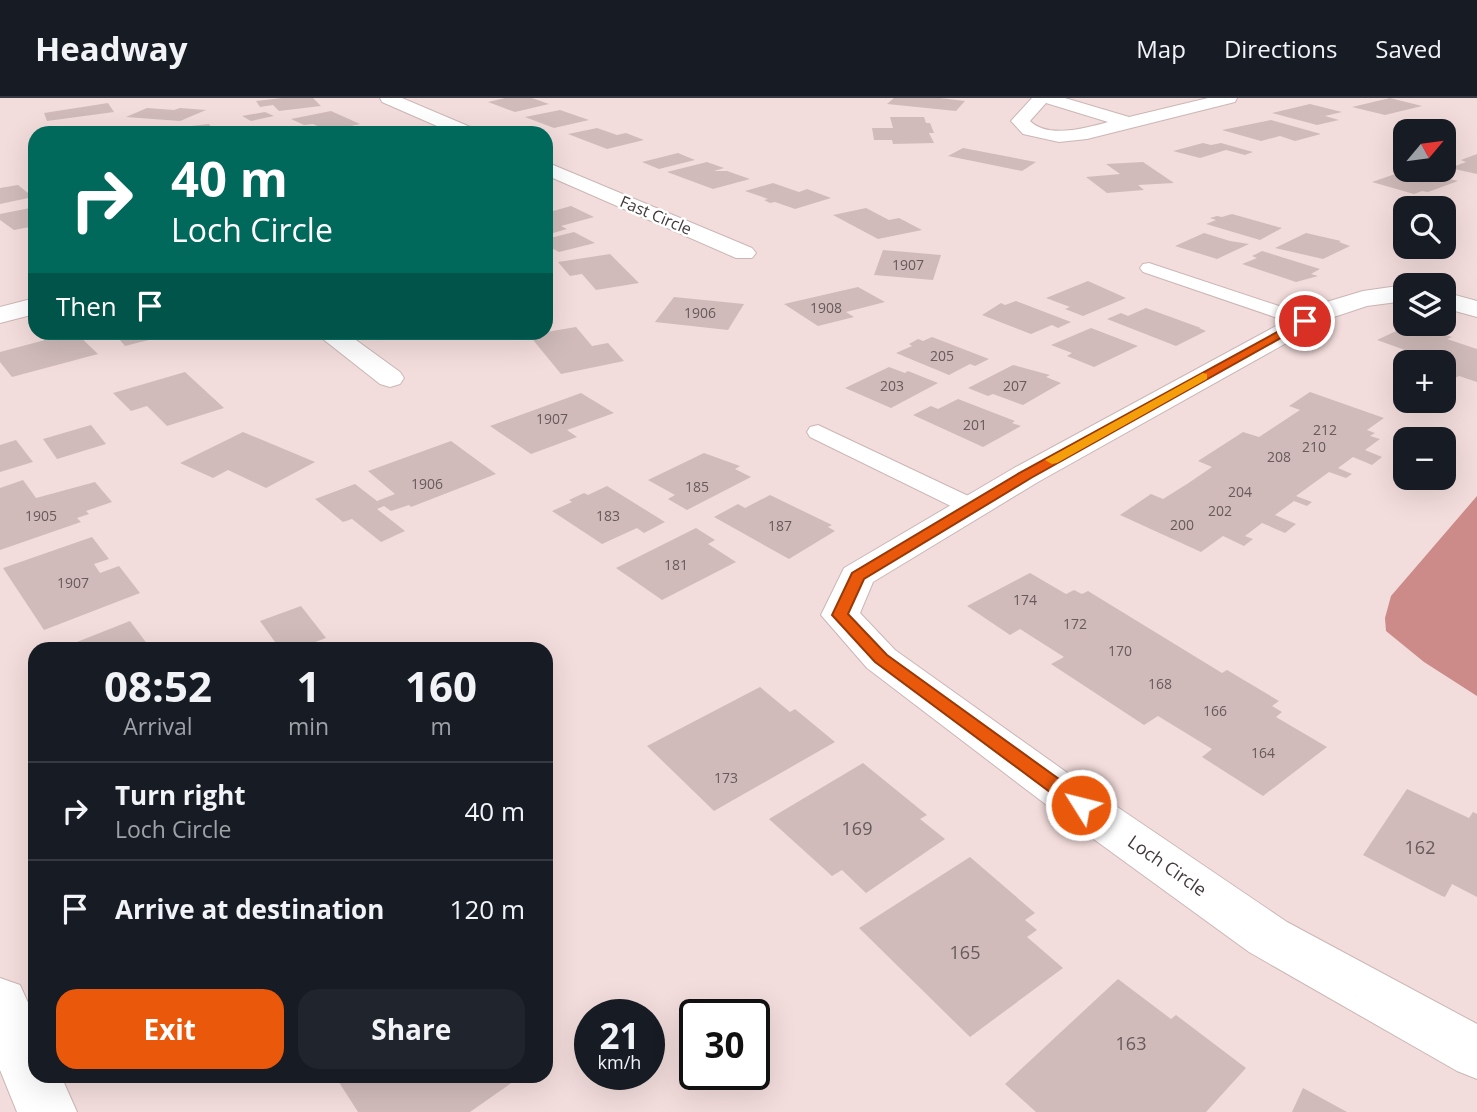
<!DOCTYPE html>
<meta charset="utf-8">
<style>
body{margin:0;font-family:"Open Sans",sans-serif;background:#20242c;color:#f1f3f6;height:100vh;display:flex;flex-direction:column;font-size:26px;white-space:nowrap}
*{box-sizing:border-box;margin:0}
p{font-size:23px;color:#9ea1a6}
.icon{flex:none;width:38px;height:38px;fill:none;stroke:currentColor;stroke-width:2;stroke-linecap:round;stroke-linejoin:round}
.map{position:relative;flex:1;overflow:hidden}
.side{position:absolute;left:28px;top:544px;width:525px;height:441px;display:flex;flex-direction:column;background:#171b24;border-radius:21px;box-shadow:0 7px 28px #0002}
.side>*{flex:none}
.banner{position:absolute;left:28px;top:28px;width:525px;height:214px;border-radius:21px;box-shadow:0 7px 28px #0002;background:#00695c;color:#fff;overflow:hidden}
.needle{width:46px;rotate:61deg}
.tools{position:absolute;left:1393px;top:21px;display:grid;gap:14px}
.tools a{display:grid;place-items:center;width:63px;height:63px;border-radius:14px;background:#171b24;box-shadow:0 7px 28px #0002;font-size:35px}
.speed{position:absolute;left:574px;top:901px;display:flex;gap:14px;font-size:35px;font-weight:700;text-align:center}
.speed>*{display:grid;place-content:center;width:91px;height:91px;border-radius:50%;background:#171b24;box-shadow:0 7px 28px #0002;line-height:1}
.speed small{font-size:18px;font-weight:400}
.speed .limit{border:4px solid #111;border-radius:10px;background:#fff;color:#111}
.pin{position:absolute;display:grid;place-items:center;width:60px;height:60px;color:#fff;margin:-30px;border:4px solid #fff;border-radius:50%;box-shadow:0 2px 7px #0007}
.me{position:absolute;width:77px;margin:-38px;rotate:306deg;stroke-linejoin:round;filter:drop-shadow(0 0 5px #0008)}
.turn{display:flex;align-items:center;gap:24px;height:147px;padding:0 28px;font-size:32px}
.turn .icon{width:91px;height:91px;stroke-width:2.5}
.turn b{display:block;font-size:49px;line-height:60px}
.then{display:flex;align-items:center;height:66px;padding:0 28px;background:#0003;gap:14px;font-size:26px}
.eta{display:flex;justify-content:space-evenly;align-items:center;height:119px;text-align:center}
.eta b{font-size:42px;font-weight:700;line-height:49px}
.cta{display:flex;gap:14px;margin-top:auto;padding:14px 28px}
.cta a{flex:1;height:80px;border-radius:21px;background:#ea580c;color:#fff;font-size:28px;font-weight:700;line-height:80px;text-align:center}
.cta a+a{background:#20242c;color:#f1f3f6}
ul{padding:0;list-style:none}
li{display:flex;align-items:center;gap:21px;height:98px;padding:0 28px;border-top:2px solid #363941}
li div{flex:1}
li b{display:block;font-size:26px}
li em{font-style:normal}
header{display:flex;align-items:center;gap:42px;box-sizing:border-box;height:98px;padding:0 35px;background:#171b24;border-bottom:2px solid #363941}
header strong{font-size:33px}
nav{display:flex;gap:38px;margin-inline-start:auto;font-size:24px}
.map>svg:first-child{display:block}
.water{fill:#cc8a89}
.building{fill:#d0bbba}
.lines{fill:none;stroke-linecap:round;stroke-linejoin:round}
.lane-casing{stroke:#cbb6b5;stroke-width:2}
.street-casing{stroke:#cbb6b5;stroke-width:2}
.lane{fill:#fff;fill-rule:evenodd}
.street{fill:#fff;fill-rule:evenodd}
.route{fill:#ea580c;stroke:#983908;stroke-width:2}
.slow{fill:#f59e0b}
.labels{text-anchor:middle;stroke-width:5;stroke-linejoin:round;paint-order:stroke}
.number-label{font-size:14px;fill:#665a5a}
.far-street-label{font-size:16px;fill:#423a3a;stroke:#fff}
.near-number-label{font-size:18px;fill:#665a5a}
.street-label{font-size:18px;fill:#423a3a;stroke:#fff}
</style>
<header>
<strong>Headway</strong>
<nav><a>Map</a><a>Directions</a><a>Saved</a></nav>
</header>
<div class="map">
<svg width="1477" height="1014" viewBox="0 0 1477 1014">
<rect width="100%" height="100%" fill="#f3dddc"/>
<polygon class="water" points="1477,398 1477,598 1424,564 1386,533 1385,520 1391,498"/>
<g class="building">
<polygon points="282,0 313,0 321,8 279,13 273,7 260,9 256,3"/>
<polygon points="505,0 532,0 549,6 515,14 488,4"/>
<polygon points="894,0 940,0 965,3 956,13 887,6"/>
<polygon points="1390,0 1422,8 1385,17 1352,9"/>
<polygon points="108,5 114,14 47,23 44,15"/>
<polygon points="1310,6 1342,14 1325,18 1339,22 1317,27 1272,15"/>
<polygon points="147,10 174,12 180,10 206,12 180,23 126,19"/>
<polygon points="560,12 589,22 554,30 525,19"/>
<polygon points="331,13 360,26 329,33 313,26 304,27 291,21"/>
<polygon points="265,14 274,18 251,23 242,18"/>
<polygon points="890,19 924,19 926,25 930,25 934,35 929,35 934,45 893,46 892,42 874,42 872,30 893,30"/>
<polygon points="1271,22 1321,36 1295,43 1280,38 1261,43 1222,32"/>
<polygon points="209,26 215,35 176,35 174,30"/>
<polygon points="597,30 617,37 626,35 644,42 607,51 568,36"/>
<polygon points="1203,45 1211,47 1221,45 1253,54 1245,57 1226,52 1200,60 1173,53"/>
<polygon points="963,50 1036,64 1022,73 948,58"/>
<polygon points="678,55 695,62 659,71 642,64"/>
<polygon points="1477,56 1477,76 1450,70 1466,64 1461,62"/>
<polygon points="707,64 724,70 714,73 727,73 750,81 713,91 667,74"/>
<polygon points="1143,64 1174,85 1138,87 1144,92 1107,95 1086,79 1120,76 1106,66"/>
<polygon points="1407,72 1414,72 1458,83 1428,94 1422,93 1414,96 1372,84"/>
<polygon points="773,85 799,94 807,91 831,100 795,111 775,104 770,105 764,102 768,101 745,93"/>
<polygon points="18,87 33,99 0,106 0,90"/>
<polygon points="571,108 594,119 561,128 567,131 546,137 546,115"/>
<polygon points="35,109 35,128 14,132 0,122 0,116"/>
<polygon points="866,110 889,122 899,120 922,132 878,141 833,117"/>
<polygon points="1232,116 1282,130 1260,142 1206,126 1216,122 1210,120 1217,118 1222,119"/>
<polygon points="574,134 595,145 559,154 546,147 546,141"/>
<polygon points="1204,135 1230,143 1249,146 1217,161 1175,148"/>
<polygon points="1306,135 1341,143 1339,144 1350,148 1323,161 1275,150"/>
<polygon points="883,152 941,157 933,182 874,177"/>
<polygon points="1262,153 1320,171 1311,176 1318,178 1296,184 1242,166 1257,160 1252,158"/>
<polygon points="610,156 639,185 596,192 582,176 570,178 558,164"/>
<polygon points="1088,183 1126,200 1083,218 1065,211 1070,209 1046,200"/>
<polygon points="858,189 885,204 846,214 854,219 818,228 784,206"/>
<polygon points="674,199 744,206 728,232 655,224"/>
<polygon points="1016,203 1071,224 1058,230 1052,227 1031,236 982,217 1001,205 1005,207"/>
<polygon points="1146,210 1201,230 1199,230 1206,233 1176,248 1107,221 1121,215 1128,218"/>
<polygon points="1411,226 1452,239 1447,241 1477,251 1477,284 1459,278 1453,281 1444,279 1444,264 1416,264 1396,257 1405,252 1377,242"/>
<polygon points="576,229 592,248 608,245 624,263 561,276 529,237"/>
<polygon points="1091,230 1138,248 1094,269 1067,258 1072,255 1051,247"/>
<polygon points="75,234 98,256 12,279 0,264 0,254"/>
<polygon points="113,234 170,234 172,236 125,248"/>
<polygon points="932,239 989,261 975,268 970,266 949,277 896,255 912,248 909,246 918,241 923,243"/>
<polygon points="1013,267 1050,277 1046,279 1061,285 1023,307 993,296 988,298 968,290"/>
<polygon points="889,269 905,275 908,273 938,285 891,310 845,290"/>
<polygon points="185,274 224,310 167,328 147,308 131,313 113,295"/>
<polygon points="1310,294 1384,320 1367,332 1375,335 1370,338 1380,341 1365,352 1382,359 1372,367 1353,359 1338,370 1352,376 1346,380 1329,374 1296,398 1312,404 1307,408 1294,403 1275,417 1296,426 1285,435 1262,425 1245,438 1253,441 1244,448 1223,438 1201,454 1120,417 1151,396 1163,401 1187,386 1212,369 1198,363 1243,334 1259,339 1300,312 1289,308"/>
<polygon points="581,295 614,315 567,332 577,339 531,356 490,328"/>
<polygon points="958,301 1015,323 1012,325 1021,328 983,349 913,317 931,308 938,311"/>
<polygon points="91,327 106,346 57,361 43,341"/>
<polygon points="243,334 315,364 266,390 228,372 213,380 180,365"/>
<polygon points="16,342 33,364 0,374 0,347"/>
<polygon points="451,343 496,376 411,409 409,407 391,413 384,408 377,411 405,433 381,444 352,421 343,424 315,401 355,386 377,403 395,396 368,373"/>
<polygon points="704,355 740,368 735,371 751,379 687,412 668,401 675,397 648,382"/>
<polygon points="23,382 36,400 95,384 112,404 86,413 89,416 77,420 81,424 0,452 0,390"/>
<polygon points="607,388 665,424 644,435 637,430 602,446 552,413 572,404 569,402 584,395 588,397"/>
<polygon points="770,397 832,427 828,429 835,433 789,461 714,419 738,406 745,410"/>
<polygon points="696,430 715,442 708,446 736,464 662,502 616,470"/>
<polygon points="92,439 109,461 94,466 100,475 119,468 140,495 44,532 3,470"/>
<polygon points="1030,475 1066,496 1074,492 1082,496 1088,493 1222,575 1227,572 1279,603 1272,608 1282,614 1276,619 1327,649 1263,698 1202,659 1212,651 1158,618 1144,627 1051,566 1064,559 1020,531 1010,537 967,508"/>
<polygon points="301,508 326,540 297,551 280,551 260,523"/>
<polygon points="130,523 151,551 59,551"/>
<polygon points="760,589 790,614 795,611 835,644 714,713 647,648"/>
<polygon points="863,665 927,717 920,721 945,741 866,795 842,772 832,778 769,721"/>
<polygon points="1407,691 1469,720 1473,714 1477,716 1477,799 1452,786 1445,799 1442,798 1363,757"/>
<polygon points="970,759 1035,815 1025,822 1037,832 1027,839 1063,870 970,939 859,830"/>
<polygon points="1118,881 1171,921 1176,917 1246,970 1206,1014 1036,1014 1005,986"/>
<polygon points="335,978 515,978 517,981 470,1014 358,1014"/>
<polygon points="1303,990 1347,1014 1292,1014"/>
</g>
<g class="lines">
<defs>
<g id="lane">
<polygon points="1149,165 1312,219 1315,223 1305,229 1298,227 1143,174 1140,170 1143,166"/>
<polygon points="818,327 981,404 984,409 981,414 972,416 963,414 810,339 807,334 810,329"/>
</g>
<g id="street">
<polygon points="380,0 402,0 475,31 477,35 453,35 382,4"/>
<path d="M1032 0H1065L1129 19 1208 0H1237L1235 4 1087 41 1059 44 1023 36 1011 23ZM1046 5 1108 24C1086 30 1048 41 1030 23Z"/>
<polygon points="546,64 752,150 756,155 752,160 736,160 546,77"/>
<polygon points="1405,187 1405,203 1367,208 1331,220 1038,384 873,484 860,515 895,552 1076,681 1287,824 1477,926 1477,981 1457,973 1249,854 1044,705 867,570 821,517 844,470 1014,370 1313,208 1363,193"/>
<polygon points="1444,194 1477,203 1477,219 1444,210"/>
<polygon points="35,200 35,216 0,225 0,209"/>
<polygon points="314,234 345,234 400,274 404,280 400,286 390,289 380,286"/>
<polygon points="0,880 20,887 35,920 35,978 61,978 77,1014 17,1014 0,972"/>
</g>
</defs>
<use href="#lane" class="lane-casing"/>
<use href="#street" class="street-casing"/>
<use href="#lane" class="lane"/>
<use href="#street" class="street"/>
</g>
<polygon class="route" points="1301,221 1311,223 1031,380 864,481 848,516 887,557 1088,702 1091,707 1088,712 1074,712 875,564 832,517 852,475 1021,374"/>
<polygon class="slow" points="1203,275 1207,276 1207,281 1057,365 1052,366 1045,362"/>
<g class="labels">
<g class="number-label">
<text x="908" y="172">1907</text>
<text x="826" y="215">1908</text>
<text x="700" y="220">1906</text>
<text x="942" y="263">205</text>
<text x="892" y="293">203</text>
<text x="1015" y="293">207</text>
<text x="552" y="326">1907</text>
<text x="975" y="332">201</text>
<text x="1325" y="337">212</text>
<text x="1314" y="354">210</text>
<text x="1279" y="364">208</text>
<text x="427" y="391">1906</text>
<text x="697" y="394">185</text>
<text x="1240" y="399">204</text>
<text x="1220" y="418">202</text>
<text x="41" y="423">1905</text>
<text x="608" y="423">183</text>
<text x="1182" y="432">200</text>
<text x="780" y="433">187</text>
<text x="676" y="472">181</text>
<text x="73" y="490">1907</text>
<text x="1025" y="507">174</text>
<text x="1075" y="531">172</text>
<text x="1120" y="558">170</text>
<text x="1160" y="591">168</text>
<text x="1215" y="618">166</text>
<text x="1263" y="660">164</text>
<text x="726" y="685">173</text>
</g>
<g class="far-street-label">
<text transform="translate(656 117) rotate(23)" y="6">Fast Circle</text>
</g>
<g class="near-number-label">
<text x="857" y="737">169</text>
<text x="1420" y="756">162</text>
<text x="965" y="861">165</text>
<text x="1131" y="952">163</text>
</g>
<g class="street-label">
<text transform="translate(1167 768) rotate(35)" y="6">Loch Circle</text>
</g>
</g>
</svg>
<div class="tools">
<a><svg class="needle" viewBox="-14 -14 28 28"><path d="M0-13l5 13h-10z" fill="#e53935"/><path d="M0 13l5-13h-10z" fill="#9ea1a6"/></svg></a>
<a><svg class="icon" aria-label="search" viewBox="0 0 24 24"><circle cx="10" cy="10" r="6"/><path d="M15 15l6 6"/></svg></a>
<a><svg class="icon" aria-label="layers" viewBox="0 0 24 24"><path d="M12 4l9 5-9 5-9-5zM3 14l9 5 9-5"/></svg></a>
<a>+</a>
<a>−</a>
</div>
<div class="speed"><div>21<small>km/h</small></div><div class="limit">30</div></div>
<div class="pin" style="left:1305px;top:223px;background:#d93025"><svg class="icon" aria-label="arrive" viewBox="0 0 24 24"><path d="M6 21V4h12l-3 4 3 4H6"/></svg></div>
<svg class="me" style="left:1081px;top:707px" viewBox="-20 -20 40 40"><circle r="17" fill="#ea580c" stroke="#fff" stroke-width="3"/><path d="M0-11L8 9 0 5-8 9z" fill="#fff"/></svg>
<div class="banner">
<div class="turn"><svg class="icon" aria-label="right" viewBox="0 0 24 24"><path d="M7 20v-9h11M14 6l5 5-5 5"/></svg><div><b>40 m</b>Loch Circle</div></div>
<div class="then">Then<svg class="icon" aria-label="arrive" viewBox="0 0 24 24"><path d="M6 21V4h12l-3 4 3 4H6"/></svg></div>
</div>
<section class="side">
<div class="eta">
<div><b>08:52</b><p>Arrival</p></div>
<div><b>1</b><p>min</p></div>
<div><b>160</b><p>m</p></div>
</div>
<ul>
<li><svg class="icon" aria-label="right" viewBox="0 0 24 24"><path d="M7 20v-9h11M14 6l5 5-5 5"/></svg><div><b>Turn right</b><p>Loch Circle</p></div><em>40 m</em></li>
<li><svg class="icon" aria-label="arrive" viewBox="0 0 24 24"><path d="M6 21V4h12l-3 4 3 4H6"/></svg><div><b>Arrive at destination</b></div><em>120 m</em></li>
</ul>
<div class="cta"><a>Exit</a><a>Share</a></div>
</section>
</div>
